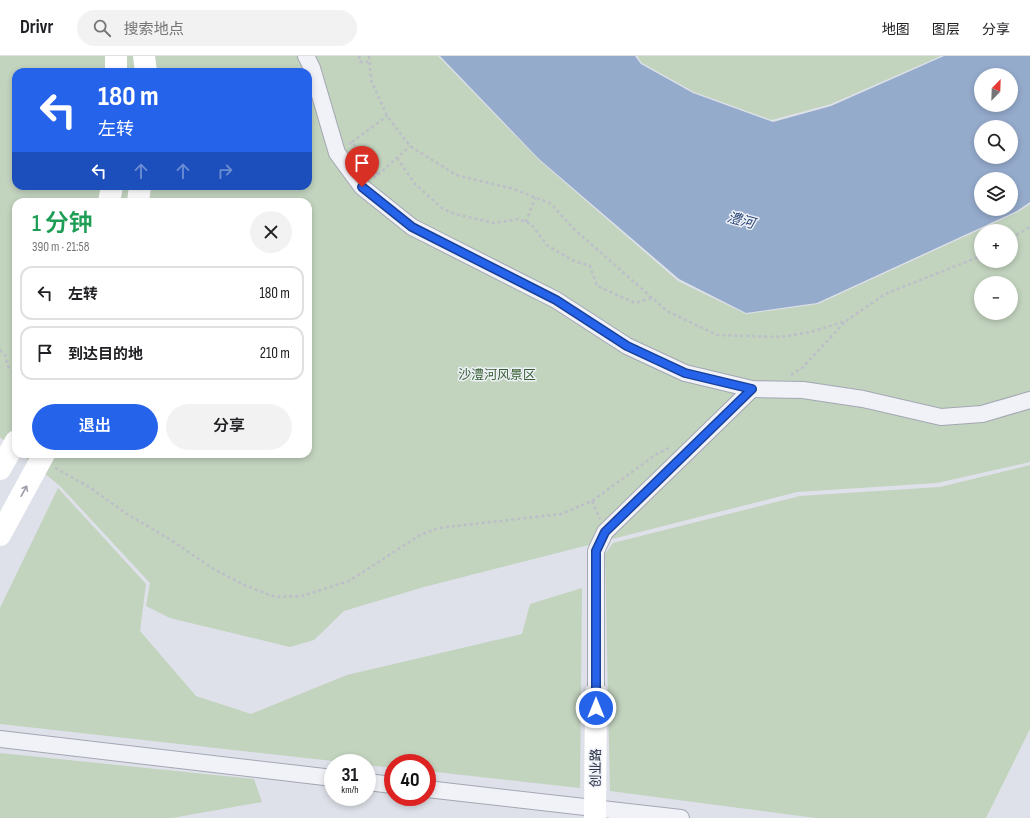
<!DOCTYPE html>
<html lang="zh">
<meta charset="utf-8">
<style>
body{margin:0;font-family:"Sofia Sans Condensed","Noto Sans SC",sans-serif;background:#f2f2f2;color:#202124;height:100vh;display:flex;flex-direction:column;font-size:15px;white-space:nowrap}
*{box-sizing:border-box;margin:0}
p{font-size:13px;color:#757577}
.icon{flex:none;width:22px;height:22px;fill:none;stroke:currentColor;stroke-width:2;stroke-linecap:round;stroke-linejoin:round}
.map{position:relative;flex:1;overflow:hidden}
.drawer{position:absolute;left:12px;top:142px;width:300px;height:260px;display:flex;flex-direction:column;background:#fff;border-radius:12px;box-shadow:0 2px 6px #0003}
.drawer>*{flex:none}
.banner{position:absolute;left:12px;top:12px;width:300px;height:122px;border-radius:12px;box-shadow:0 2px 6px #0003;background:#2563eb;color:#fff;overflow:hidden}
.needle{width:26px;rotate:23deg}
.buttons{position:absolute;left:974px;top:12px;display:grid;gap:8px}
.buttons a{display:grid;place-items:center;width:44px;height:44px;border-radius:50%;background:#fff;box-shadow:0 2px 6px #0003;font-size:20px}
.speed{position:absolute;left:324px;top:698px;display:flex;gap:8px;font-size:20px;font-weight:700;text-align:center}
.speed>*{display:grid;place-content:center;width:52px;height:52px;border-radius:50%;background:#fff;box-shadow:0 2px 6px #0003;line-height:1}
.speed small{font-size:10px;font-weight:400}
.speed .limit{border:6px solid #d22;background:#fff;color:#111}
.pin{position:absolute;display:grid;place-items:center;width:34px;height:34px;color:#fff;margin:-41px -17px;border-radius:50% 50% 50% 0;rotate:-45deg;box-shadow:0 0 4px #0007}
.pin .icon{rotate:45deg}
.me{position:absolute;width:44px;margin:-22px;rotate:0deg;stroke-linejoin:round;filter:drop-shadow(0 0 3px #0008)}
.turn{display:flex;align-items:center;gap:14px;height:84px;padding:0 20px;font-size:18px}
.turn .icon{width:52px;height:52px;stroke-width:2.5}
.turn b{display:block;font-size:28px;line-height:34px}
.lanes{display:flex;align-items:center;height:38px;padding:0 20px;background:#0003;justify-content:center;gap:20px;direction:ltr}
.lanes .off{opacity:.35}
.round{display:grid;place-items:center;flex:none;width:42px;height:42px;border-radius:21px;background:#f2f2f2}
.head{display:flex;align-items:center;justify-content:space-between;height:68px;padding:0 20px}
h1{font-size:24px;font-weight:600;line-height:30px;color:#1e9e55}
.primary-button{display:flex;gap:8px;margin-top:auto;padding:8px 20px}
.primary-button a{flex:1;height:46px;border-radius:24px;background:#2563eb;color:#fff;font-size:16px;font-weight:600;line-height:46px;text-align:center}
.primary-button a+a{background:#f2f2f2;color:#202124}
ul{padding:0;list-style:none}
li{display:flex;align-items:center;gap:12px;height:54px;margin:0 8px 6px;padding:0 12px;border:2px solid #e0e0e0;border-radius:12px}
li div{flex:1}
li b{display:block;font-size:15px}
li em{font-style:normal}
header{display:flex;align-items:center;gap:24px;box-sizing:border-box;height:56px;padding:0 20px;background:#fff;border-bottom:1px solid #e0e0e0}
header strong{font-size:19px}
nav{display:flex;gap:22px;margin-inline-start:auto;font-size:14px}
.search{width:280px;height:36px;background:#f2f2f2;display:flex;align-items:center;gap:10px;box-sizing:border-box;padding:0 14px;border-radius:22px;color:#757577;font-size:15px}
.map>svg:first-child{display:block}
.green{fill:#c2d3be;fill-rule:evenodd}
.water{fill:#95abcc;fill-rule:evenodd}
.lines{fill:none;stroke-linecap:round;stroke-linejoin:round}
.street-casing{stroke:#a3a7b3;stroke-width:18}
.path{stroke:#bcbfc8;stroke-width:2.5;stroke-dasharray:3 3;stroke-linecap:butt}
.street{stroke:#f1f2f7;stroke-width:16}
.secondary{stroke:#fff;stroke-width:22}
.oneway{stroke:#9da0aa}
.route-casing{stroke:#184099;stroke-width:10}
.route{stroke:#2563eb;stroke-width:7}
.labels{text-anchor:middle;stroke-width:3;stroke-linejoin:round;paint-order:stroke}
.park-label{font-size:13px;fill:#365e32;stroke:#edf0f6}
.street-label{font-size:13px;fill:#262d41;stroke:#edf0f6}
.water-label{font-size:14px;font-style:italic;fill:#2c4778;stroke:#edf0f6}
</style>
<header>
<strong>Drivr</strong>
<div class="search"><svg class="icon" aria-label="search" viewBox="0 0 24 24"><circle cx="10" cy="10" r="6"/><path d="M15 15l6 6"/></svg>搜索地点</div>
<nav><a>地图</a><a>图层</a><a>分享</a></nav>
</header>
<div class="map">
<svg width="1030" height="762" viewBox="0 0 1030 762">
<rect width="100%" height="100%" fill="#dee1e9"/>
<g class="green">
<path d="M0 0H438L539 104 678 225 746 258 818 248 1018 156 1030 148V406L937 427 797 436 424 531 344 555 314 584 290 591 170 562 146 550 150 527 60 430 21 398H308V146H16V394L0 381ZM16 16H308V130H16ZM981 175H1011V205H981ZM981 227H1011V257H981Z"/>
<polygon points="637,0 941,0 831,48 772,64 694,36 642,7"/>
<polygon points="1030,409 1030,673 986,762 816,762 610,735 605,498 613,487 800,440 940,431"/>
<polygon points="58,432 146,528 140,575 196,640 251,658 347,619 522,578 530,548 582,532 580,732 427,715 427,707 393,707 393,712 367,709 367,707 351,707 0,668 0,552"/>
<polygon points="0,697 254,723 262,746 172,762 0,762"/>
</g>
<path class="water" d="M440 0H635L641 8 693 37 773 66 831 50 944 0H1030V146L1017 155 817 247 746 257 679 223 539 103ZM981 19H1011V49H981ZM981 71H1011V101H981ZM981 123H1011V153H981Z"/>
<g class="lines">
<defs>
<g id="street">
<polyline points="306,0 312,12 337,97 362,131 412,171 556,244 627,290 685,317 752,333 803,334 863,343 941,361 982,358 1030,344"/>
<polyline points="596,637 596,495 605,476 752,333"/>
<polyline points="0,683 333,722"/>
<polyline points="367,726 393,729"/>
<polyline points="427,733 681,762"/>
</g>
</defs>
<use href="#street" class="street-casing"/>
<g class="path">
<polyline points="359,0 360,6 368,6"/>
<polyline points="369,0 371,24 387,60 410,90 456,119 510,132 550,147 574,173 667,255 717,279 781,281 811,276 846,265 885,238 981,200"/>
<polyline points="352,86 387,60"/>
<polyline points="349,88 352,86 378,119 373,122"/>
<polyline points="397,102 415,128 443,153 455,158 494,167 518,163 531,168 548,190 574,205 590,210 597,230 635,247 652,242"/>
<polyline points="378,119 410,90"/>
<polyline points="526,166 535,142"/>
<polyline points="1011,182 1030,171"/>
<polyline points="0,294 5,299 8,310 16,320"/>
<polyline points="791,319 802,312 846,265"/>
<polyline points="55,412 86,429 127,458 171,484 212,512 244,529 275,541 302,540 349,525 420,479 438,472 561,458 592,445 658,397 669,392"/>
<polyline points="592,445 600,463"/>
</g>
<use href="#street" class="street"/>
<g class="secondary">
<polyline points="116,0 116,16"/>
<polyline points="144,0 146,16"/>
<polyline points="109,146 112,130"/>
<polyline points="138,146 140,130"/>
<polyline points="0,413 16,385"/>
<polyline points="0,479 44,398"/>
<polyline points="595,762 596,637"/>
</g>
</g>
<defs><path id="oneway-shaft" d="M-6 0H5M1.5-3L5.5 0L1.5 3" fill="none" stroke-width="1.6" stroke-linecap="round" stroke-linejoin="round"/></defs>
<use class="oneway" href="#oneway-shaft" transform="translate(24 435) rotate(-61)"/>
<g class="lines">
<defs>
<polyline id="route" points="362,131 412,171 556,244 627,290 685,317 752,333 605,476 596,495 596,652"/>
</defs>
<use href="#route" class="route-casing"/>
<use href="#route" class="route"/>
</g>
<g class="labels">
<g class="park-label">
<text x="497" y="323">沙澧河风景区</text>
</g>
<g class="street-label">
<text transform="translate(595 712) rotate(-89)" y="5">创业路</text>
</g>
<g class="water-label">
<text transform="translate(741 164) rotate(15)" y="5">澧河</text>
</g>
</g>
</svg>
<div class="buttons">
<a><svg class="needle" viewBox="-14 -14 28 28"><path d="M0-13l5 13h-10z" fill="#e53935"/><path d="M0 13l5-13h-10z" fill="#757577"/></svg></a>
<a><svg class="icon" aria-label="search" viewBox="0 0 24 24"><circle cx="10" cy="10" r="6"/><path d="M15 15l6 6"/></svg></a>
<a><svg class="icon" aria-label="layers" viewBox="0 0 24 24"><path d="M12 4l9 5-9 5-9-5zM3 14l9 5 9-5"/></svg></a>
<a>+</a>
<a>−</a>
</div>
<div class="speed"><div>31<small>km/h</small></div><div class="limit">40</div></div>
<div class="pin" style="left:362px;top:131px;background:#d93025"><svg class="icon" aria-label="arrive" viewBox="0 0 24 24"><path d="M6 21V4h12l-3 4 3 4H6"/></svg></div>
<svg class="me" style="left:596px;top:652px" viewBox="-20 -20 40 40"><circle r="17" fill="#2563eb" stroke="#fff" stroke-width="3"/><path d="M0-11L8 9 0 5-8 9z" fill="#fff"/></svg>
<div class="banner">
<div class="turn"><svg class="icon" aria-label="left" viewBox="0 0 24 24"><path d="M17 20v-9H6M10 6l-5 5 5 5"/></svg><div><b>180 m</b>左转</div></div>
<div class="lanes"><svg class="icon" aria-label="left" viewBox="0 0 24 24"><path d="M17 20v-9H6M10 6l-5 5 5 5"/></svg><svg class="icon off" aria-label="ahead" viewBox="0 0 24 24"><path d="M12 20V5M6 11l6-6 6 6"/></svg><svg class="icon off" aria-label="ahead" viewBox="0 0 24 24"><path d="M12 20V5M6 11l6-6 6 6"/></svg><svg class="icon off" aria-label="right" viewBox="0 0 24 24"><path d="M7 20v-9h11M14 6l5 5-5 5"/></svg></div>
</div>
<section class="drawer">
<div class="head"><div><h1>1 分钟</h1><p>390 m · 21:58</p></div><a class="round"><svg class="icon" aria-label="close" viewBox="0 0 24 24"><path d="M6 6l12 12M18 6L6 18"/></svg></a></div>
<ul>
<li><svg class="icon" aria-label="left" viewBox="0 0 24 24"><path d="M17 20v-9H6M10 6l-5 5 5 5"/></svg><div><b>左转</b></div><em>180 m</em></li>
<li><svg class="icon" aria-label="arrive" viewBox="0 0 24 24"><path d="M6 21V4h12l-3 4 3 4H6"/></svg><div><b>到达目的地</b></div><em>210 m</em></li>
</ul>
<div class="primary-button"><a>退出</a><a>分享</a></div>
</section>
</div>
